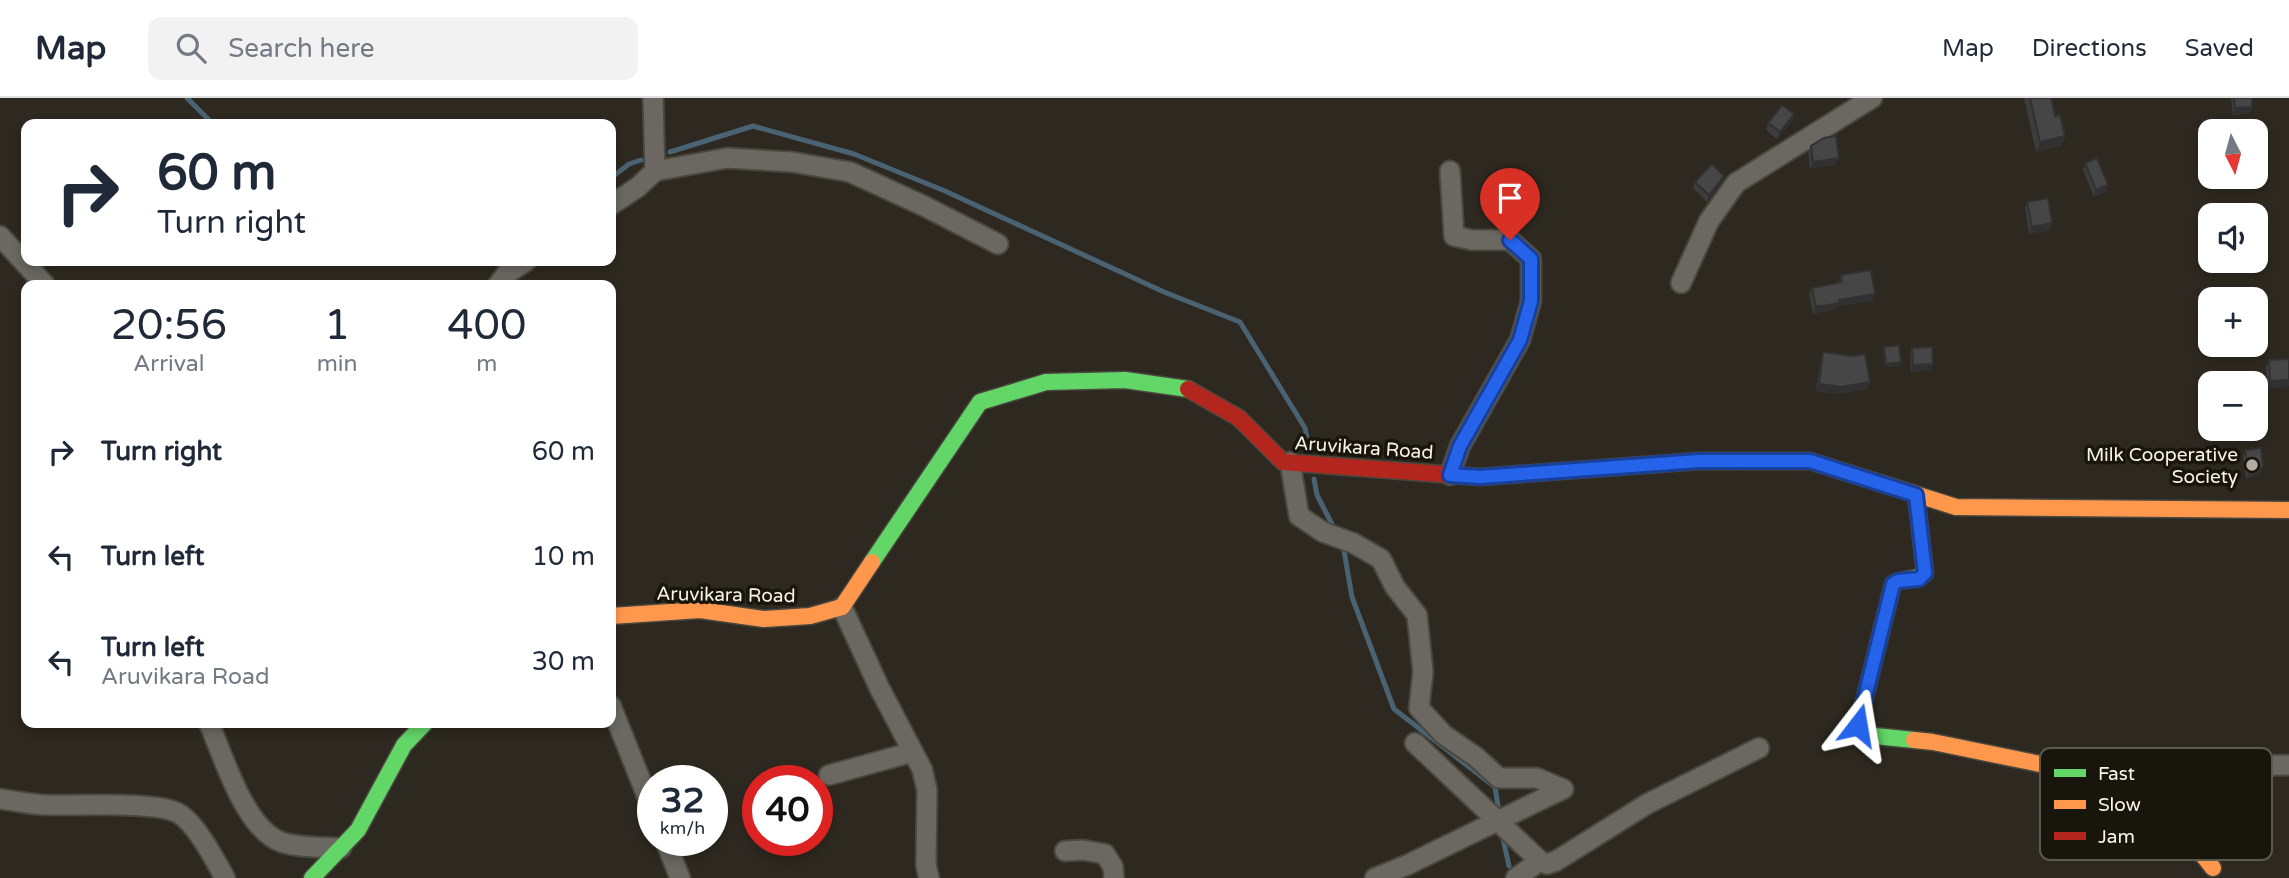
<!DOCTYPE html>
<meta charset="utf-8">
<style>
body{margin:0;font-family:"Varela Round",sans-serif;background:#f2f2f3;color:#1f2937;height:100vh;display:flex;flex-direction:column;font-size:26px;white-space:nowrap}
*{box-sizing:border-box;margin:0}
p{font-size:23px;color:#747a83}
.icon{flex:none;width:38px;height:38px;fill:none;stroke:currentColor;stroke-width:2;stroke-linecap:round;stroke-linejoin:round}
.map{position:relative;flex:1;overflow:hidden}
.drawer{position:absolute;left:21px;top:182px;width:595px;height:448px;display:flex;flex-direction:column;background:#fff;border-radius:14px;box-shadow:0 4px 10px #0003}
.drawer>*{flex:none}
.banner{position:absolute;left:21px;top:21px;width:595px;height:147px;border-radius:14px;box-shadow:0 4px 10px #0003;background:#fff;color:#1f2937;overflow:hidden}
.needle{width:46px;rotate:174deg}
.tools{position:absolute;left:2198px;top:21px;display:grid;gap:14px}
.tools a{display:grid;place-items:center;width:70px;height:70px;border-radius:14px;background:#fff;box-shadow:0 4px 10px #0003;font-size:35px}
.speed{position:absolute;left:637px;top:667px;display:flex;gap:14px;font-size:35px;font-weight:700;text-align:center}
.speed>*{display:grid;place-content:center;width:91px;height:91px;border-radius:50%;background:#fff;box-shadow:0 4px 10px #0003;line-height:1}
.speed small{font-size:18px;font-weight:400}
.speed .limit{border:10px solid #d22;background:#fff;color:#111}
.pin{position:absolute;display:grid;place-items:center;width:60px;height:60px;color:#fff;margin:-72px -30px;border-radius:50% 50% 50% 0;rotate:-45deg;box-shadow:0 0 7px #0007}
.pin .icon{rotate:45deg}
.me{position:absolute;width:77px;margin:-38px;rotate:14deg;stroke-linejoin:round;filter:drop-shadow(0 0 5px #0008)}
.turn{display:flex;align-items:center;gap:24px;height:147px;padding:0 21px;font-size:32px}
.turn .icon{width:91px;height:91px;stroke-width:2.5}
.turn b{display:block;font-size:49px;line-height:60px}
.eta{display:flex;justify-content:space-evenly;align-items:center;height:119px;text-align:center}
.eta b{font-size:42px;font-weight:600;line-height:49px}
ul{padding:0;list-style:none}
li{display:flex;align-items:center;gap:21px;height:105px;padding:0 21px}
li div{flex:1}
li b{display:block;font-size:26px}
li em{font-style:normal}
header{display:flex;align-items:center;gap:42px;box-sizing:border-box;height:98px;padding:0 35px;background:#fff;border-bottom:2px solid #e0e1e3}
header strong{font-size:33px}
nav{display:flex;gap:38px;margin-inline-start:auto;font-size:24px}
.search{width:490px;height:63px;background:#f2f2f3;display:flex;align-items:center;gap:18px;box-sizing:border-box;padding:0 24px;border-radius:14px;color:#747a83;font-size:26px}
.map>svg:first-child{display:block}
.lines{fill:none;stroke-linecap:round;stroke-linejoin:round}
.stream{stroke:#4a6372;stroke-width:5}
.street-casing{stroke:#4a473e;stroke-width:23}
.fast-casing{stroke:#4a473e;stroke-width:19}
.slow-casing{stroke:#4a473e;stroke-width:19}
.jam-casing{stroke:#4a473e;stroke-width:19}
.street{stroke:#6a6861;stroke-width:19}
.fast{stroke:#63d668;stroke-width:16}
.slow{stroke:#ff974d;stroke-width:16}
.jam{stroke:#b3261e;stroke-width:16}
.wall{fill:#3d3c3c}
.shaded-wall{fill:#323131}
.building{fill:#474646;stroke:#323131;stroke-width:2}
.route-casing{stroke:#184099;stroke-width:18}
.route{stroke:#2563eb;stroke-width:12}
.poi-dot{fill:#b0aca1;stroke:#18150d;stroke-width:2.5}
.labels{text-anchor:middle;stroke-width:7;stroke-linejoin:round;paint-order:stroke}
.street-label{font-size:19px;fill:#f7f3e7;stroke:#18150d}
.poi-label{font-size:19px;fill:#f7f3e7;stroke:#18150d;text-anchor:end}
.key{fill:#18150d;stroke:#5b584e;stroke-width:2}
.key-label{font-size:19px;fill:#f7f3e7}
</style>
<header>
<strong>Map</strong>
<div class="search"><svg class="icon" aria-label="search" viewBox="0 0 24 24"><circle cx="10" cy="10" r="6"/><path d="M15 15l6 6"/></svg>Search here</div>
<nav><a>Map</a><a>Directions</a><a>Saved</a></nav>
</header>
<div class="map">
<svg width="2289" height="780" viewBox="0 0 2289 780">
<rect width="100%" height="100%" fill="#2d2920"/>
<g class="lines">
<g class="stream">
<polyline points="187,0 213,26"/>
<polyline points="670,54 753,28 854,56 945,93 1164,194 1240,224 1305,330 1309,351"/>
<polyline points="611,80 629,66 641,62"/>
<polyline points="1314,381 1317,397 1335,432"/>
<polyline points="1343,447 1352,499 1394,611 1495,689 1498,708"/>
<polyline points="1502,736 1509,768"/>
</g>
<defs>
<g id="street">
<polyline points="655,73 727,60 792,64 850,74 924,108 998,146"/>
<polyline points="611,107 638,89 655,73 653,0"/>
<polyline points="0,138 45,187"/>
<polyline points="1681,185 1709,123 1736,85 1872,0"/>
<polyline points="498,187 506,176 526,163"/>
<polyline points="1290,364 1299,418 1323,434 1353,445 1381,461 1395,489 1417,517 1423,574 1419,610 1444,637 1476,659 1499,680 1537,680 1563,691"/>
<polyline points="1450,377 1460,348 1520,242 1531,203 1531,161 1510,142 1472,142 1454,138 1450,73"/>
<polyline points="842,509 880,591 922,671 927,692 926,767 929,780"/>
<polyline points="611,608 653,713"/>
<path d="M209 625C223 658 245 731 281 744 299 750 322 749 341 750"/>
<polyline points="1415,645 1540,763 1547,766 1556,763 1647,706 1759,650"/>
<polyline points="829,677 913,654"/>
<polyline points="2147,691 2243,668 2289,667"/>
<path d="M0 701C16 703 32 707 48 707 77 708 156 703 178 715 196 725 215 762 225 780"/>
<polyline points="665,742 680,780"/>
<polyline points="1065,753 1083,752 1105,756 1113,769 1114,780"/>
<polyline points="1375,780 1407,767 1563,691"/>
<polyline points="1516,780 1540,763"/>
</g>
<g id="fast">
<polyline points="872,464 980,304 1046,284 1125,282 1188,291"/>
<path d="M1914 642 1865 637 1859 633 1858 627 1893 486C1904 479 1916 484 1925 475L1916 397"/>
<polyline points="312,780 358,732 404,647 425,625"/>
</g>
<g id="slow">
<polyline points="1746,363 1810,363 1956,409 2289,412"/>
<polyline points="611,518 700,512 764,521 810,518 842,509 872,464"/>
<polyline points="1914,642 1933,644 2133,685 2147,691 2156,698 2213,770"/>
</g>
<polyline id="jam" points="1188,291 1239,320 1283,364 1480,379 1699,363 1746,363"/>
</defs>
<use href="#street" class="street-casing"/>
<use href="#fast" class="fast-casing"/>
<use href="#slow" class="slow-casing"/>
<use href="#jam" class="jam-casing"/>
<use href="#street" class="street"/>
<use href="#fast" class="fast"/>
<use href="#slow" class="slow"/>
<use href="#jam" class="jam"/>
</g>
<g class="wall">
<polygon points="2024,0 2051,0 2055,18 2065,38 2061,48 2036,54"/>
<polygon points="2231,0 2252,0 2252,9 2250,15 2233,17"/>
<polygon points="1794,16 1792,23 1777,41 1766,32 1768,25"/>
<polygon points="1811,48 1836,67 1810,70 1808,54"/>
<polygon points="2085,65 2108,87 2106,94 2094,99 2083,72"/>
<polygon points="1695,84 1721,84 1707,104 1693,90"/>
<polygon points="2027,104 2050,132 2029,136 2025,110"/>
<polygon points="1841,177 1872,203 1838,208 1837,211 1813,216 1809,196 1812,190 1839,184"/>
<polygon points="1884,249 1901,264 1899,268 1885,269 1883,252"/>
<polygon points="1912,250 1930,272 1911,274 1910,257"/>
<polygon points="1823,254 1870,284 1867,291 1839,296 1816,293 1821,261"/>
<polygon points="2289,261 2289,285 2288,289 2267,290 2266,269 2269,262"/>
<polygon points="2245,352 2263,369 2260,375 2246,381 2243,358"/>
</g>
<g class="shaded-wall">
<polygon points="2252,9 2250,15 2233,17 2235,10"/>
<polygon points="1794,16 1792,23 1777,41 1780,34"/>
<polygon points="2065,38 2061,48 2036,54 2040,44"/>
<polygon points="1839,60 1836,67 1810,70 1813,64"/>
<polygon points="1724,78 1721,84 1707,104 1709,97"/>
<polygon points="2108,87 2106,94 2094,99 2096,92"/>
<polygon points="2052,125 2050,132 2029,136 2032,129"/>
<polygon points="1875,196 1872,203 1838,208 1837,211 1813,216 1816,209 1839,202"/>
<polygon points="1901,264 1899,268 1885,269 1886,266"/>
<polygon points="1933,266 1930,272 1911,274 1913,267"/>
<polygon points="2289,282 2288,289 2267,290 2270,283"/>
<polygon points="1870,284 1867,291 1839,296 1816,293 1819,286"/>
<polygon points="2263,369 2260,375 2246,381 2249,374"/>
</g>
<g class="building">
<polygon points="2030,0 2051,0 2055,18 2060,17 2065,38 2040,44"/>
<polygon points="2234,0 2252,0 2252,9 2235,10"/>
<polygon points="1782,7 1794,16 1780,34 1768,25"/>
<polygon points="1836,38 1839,60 1813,64 1811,48 1824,40"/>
<polygon points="2097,60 2108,87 2096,92 2085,65"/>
<polygon points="1712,66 1724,78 1709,97 1695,84"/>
<polygon points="2048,100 2052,125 2032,129 2027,104"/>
<polygon points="1871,172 1875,196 1839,202 1840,205 1816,209 1812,190 1842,184 1841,177"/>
<polygon points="1899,247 1901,264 1886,266 1884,249"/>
<polygon points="1932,249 1933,266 1913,267 1912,250"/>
<polygon points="1823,254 1853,258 1865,256 1870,284 1841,289 1819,286"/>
<polygon points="2289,261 2289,282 2270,283 2269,262"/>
<polygon points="2261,350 2263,369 2249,374 2245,352"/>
</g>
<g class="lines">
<defs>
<polyline id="route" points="1510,142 1531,161 1531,203 1520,242 1460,348 1450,377 1480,379 1699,363 1810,363 1916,397 1925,475 1919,481 1898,483 1893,486 1858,627"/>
</defs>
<use href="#route" class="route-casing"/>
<use href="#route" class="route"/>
</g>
<circle class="poi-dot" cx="2252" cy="367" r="7"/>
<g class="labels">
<g class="street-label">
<text transform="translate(1364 349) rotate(4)" y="7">Aruvikara Road</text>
<text transform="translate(726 496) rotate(1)" y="7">Aruvikara Road</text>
</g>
<g class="poi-label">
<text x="2238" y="363">Milk Cooperative<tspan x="2238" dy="22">Society</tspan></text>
</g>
</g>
<rect x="2040" y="650" width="232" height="112" rx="10" class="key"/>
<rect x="2054" y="671" width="32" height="8" fill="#63d668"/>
<rect x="2054" y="702" width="32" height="9" fill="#ff974d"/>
<rect x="2054" y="734" width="32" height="8" fill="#b3261e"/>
<g class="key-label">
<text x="2098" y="682">Fast</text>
<text x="2098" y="713">Slow</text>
<text x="2098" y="745">Jam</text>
</g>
</svg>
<div class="tools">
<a><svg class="needle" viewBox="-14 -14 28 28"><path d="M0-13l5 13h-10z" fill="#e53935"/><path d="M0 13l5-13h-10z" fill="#747a83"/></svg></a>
<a><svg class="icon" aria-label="sound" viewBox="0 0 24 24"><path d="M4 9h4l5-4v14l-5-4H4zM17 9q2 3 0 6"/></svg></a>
<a>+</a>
<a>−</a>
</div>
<div class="speed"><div>32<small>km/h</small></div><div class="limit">40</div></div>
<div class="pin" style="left:1510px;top:142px;background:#d93025"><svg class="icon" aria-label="arrive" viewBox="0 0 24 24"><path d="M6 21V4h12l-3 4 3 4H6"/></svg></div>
<svg class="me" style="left:1858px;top:627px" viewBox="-20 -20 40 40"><path d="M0-17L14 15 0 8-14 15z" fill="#2563eb" stroke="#fff" stroke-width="4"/></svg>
<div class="banner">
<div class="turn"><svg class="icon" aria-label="right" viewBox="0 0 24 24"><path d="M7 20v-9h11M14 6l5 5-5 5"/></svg><div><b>60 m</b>Turn right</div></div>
</div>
<section class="drawer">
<div class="eta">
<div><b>20:56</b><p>Arrival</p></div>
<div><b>1</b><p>min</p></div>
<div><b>400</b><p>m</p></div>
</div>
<ul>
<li><svg class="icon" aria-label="right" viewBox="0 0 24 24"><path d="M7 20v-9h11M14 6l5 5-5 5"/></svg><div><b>Turn right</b></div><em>60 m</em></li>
<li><svg class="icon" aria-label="left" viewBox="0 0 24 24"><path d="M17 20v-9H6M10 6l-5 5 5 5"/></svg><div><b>Turn left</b></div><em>10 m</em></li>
<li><svg class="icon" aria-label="left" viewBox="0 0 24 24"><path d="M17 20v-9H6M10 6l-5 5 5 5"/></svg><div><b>Turn left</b><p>Aruvikara Road</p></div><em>30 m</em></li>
</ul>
</section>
</div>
